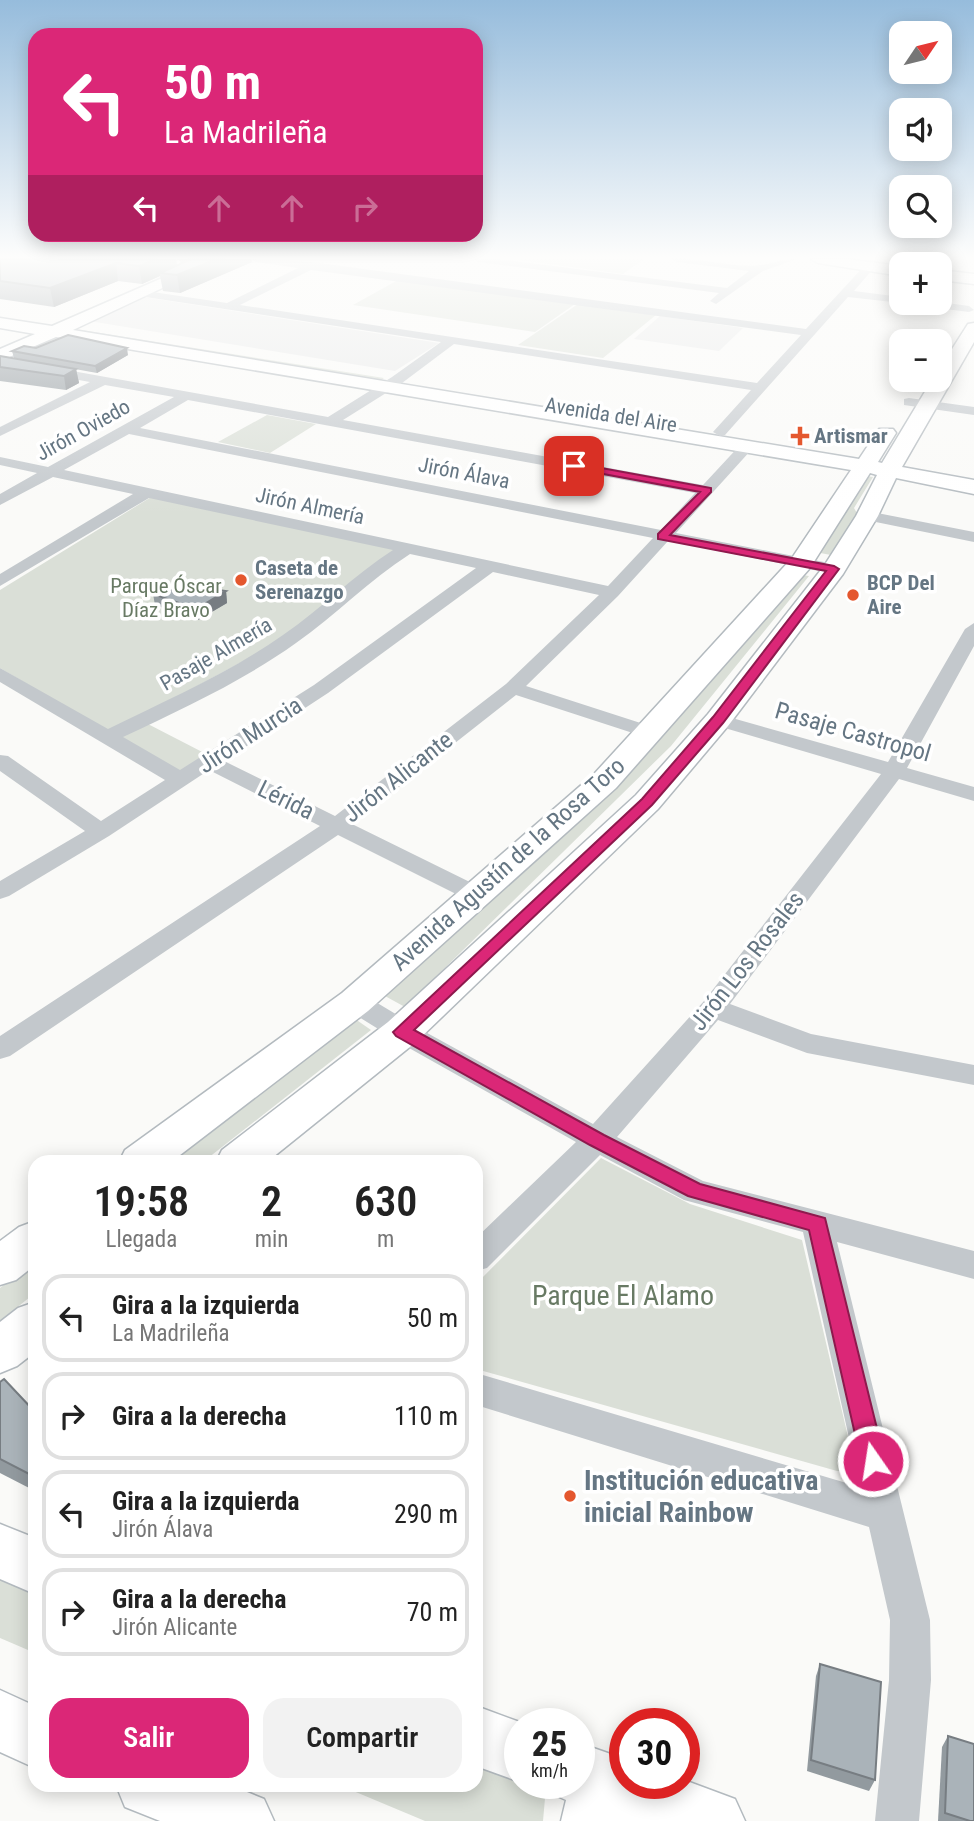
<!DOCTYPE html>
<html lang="es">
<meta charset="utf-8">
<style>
body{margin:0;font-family:"Roboto Condensed",sans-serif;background:#f2f2f2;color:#222;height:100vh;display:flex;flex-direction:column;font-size:26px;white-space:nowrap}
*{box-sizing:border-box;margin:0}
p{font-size:23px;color:#767676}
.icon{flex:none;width:38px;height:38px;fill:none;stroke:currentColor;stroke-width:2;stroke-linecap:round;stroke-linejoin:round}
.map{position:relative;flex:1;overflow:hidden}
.panel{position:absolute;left:28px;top:1155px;width:455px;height:637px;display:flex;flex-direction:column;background:#fff;border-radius:21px;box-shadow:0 4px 18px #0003}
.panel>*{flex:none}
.hud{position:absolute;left:28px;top:28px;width:455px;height:214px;border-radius:21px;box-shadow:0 4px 18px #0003;background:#db2777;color:#fff;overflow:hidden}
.needle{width:46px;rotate:55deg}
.fabs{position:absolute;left:889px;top:21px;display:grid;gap:14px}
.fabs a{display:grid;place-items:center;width:63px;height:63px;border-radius:14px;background:#fff;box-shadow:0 4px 18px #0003;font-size:35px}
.speed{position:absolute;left:504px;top:1708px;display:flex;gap:14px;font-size:35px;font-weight:700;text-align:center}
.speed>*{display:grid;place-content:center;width:91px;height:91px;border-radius:50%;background:#fff;box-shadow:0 4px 18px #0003;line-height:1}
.speed small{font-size:18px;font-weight:400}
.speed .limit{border:10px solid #d22;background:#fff;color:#111}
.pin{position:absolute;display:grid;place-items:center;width:60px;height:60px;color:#fff;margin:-30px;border-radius:14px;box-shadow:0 4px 10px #0006}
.me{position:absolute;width:77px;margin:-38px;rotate:347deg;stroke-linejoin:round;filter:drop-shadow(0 0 5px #0008)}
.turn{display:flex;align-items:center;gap:24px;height:147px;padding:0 21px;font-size:32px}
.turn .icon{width:91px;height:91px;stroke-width:2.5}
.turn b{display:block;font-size:49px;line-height:60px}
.lanes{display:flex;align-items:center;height:66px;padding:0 21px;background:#0003;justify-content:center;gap:35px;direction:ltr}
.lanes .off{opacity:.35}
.eta{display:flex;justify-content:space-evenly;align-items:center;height:119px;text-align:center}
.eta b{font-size:42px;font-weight:600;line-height:49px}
.primary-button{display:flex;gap:14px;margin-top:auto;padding:14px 21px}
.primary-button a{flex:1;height:80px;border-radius:21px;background:#db2777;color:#fff;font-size:28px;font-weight:600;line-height:80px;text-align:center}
.primary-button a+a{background:#f2f2f2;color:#222}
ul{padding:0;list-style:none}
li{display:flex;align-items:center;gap:21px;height:88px;margin:0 14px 10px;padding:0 7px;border:4px solid #e0e0e0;border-radius:21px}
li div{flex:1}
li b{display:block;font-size:26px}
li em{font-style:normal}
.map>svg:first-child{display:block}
.built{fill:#e8e9e9}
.green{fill:#dadfd7}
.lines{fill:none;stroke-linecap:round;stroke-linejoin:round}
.secondary-casing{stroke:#b3babf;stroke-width:3}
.street{fill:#c3c8cc;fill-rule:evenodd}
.secondary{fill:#fff;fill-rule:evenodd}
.wall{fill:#929a9f;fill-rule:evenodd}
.shaded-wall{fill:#777d82}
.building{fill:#aab3b9;stroke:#777d82;stroke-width:2}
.route{fill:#db2777;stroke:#8e194d;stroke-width:2}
.poi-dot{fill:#e4572e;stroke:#fff;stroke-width:2.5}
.labels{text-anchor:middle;stroke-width:7;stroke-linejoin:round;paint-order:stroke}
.far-street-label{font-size:21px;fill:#657683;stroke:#fff}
.far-poi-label{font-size:21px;font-weight:bold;fill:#657683;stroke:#fff;text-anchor:start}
.far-park-label{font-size:21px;fill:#687a64;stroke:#fff}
.street-label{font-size:24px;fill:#657683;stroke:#fff}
.near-park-label{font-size:28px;fill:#687a64;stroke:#fff}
.near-poi-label{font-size:28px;font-weight:bold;fill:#657683;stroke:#fff;text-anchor:start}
</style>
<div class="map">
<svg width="974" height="1821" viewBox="0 0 974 1821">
<rect width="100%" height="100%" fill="#fafaf8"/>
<g class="built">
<polygon points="143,297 439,343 395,371 89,321"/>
<polygon points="660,316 743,328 719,351 634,339"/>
</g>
<g class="green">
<polygon points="522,259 644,259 623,274 519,260"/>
<polygon points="398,280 575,304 535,332 353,305"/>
<polygon points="578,304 656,315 603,358 518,345"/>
<polygon points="75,329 384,378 379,382 68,331"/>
<polygon points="267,415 316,424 270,453 218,442"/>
<polygon points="866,476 873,477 854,508 858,515 831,555 815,552"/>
<polygon points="156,494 403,547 286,638 110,733 0,668 0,590"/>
<polygon points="796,574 809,576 671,746 405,1007 374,990 625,768"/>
<polygon points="146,723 210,756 184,773 119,737"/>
<polygon points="348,1014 371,1030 203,1162 160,1162"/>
<polygon points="601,1158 690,1204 802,1240 856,1471 837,1471 476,1369 476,1284"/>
<polygon points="35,1260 35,1293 0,1321 0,1288"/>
<polygon points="0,1576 35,1591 35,1653 0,1638"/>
<polygon points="476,1761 520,1777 520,1783 536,1783 546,1787 543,1821 425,1821 339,1785 476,1785"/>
</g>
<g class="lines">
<defs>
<g id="secondary">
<polygon points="206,259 224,259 73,330 859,459 879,429 893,429 896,433 878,462 882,463 932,380 940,380 940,368 968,324 974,323 974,342 902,467 974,480 974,494 896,478 878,516 843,574 728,726 658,809 416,1042 267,1162 216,1162 222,1150 388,1022 636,795 708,714 824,566 856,516 877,475 870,473 810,568 616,788 368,1011 171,1162 119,1162 125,1150 342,993 594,774 792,558 851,470 56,337 0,361 0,349 35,334 0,328 0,318 52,326"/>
<polygon points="811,259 846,259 901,266 901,276 818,263"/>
<polygon points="940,270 974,274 974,284 940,280"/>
<polygon points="35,1221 35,1265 16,1280 0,1285 0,1241 19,1227"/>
<polygon points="35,1302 35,1352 17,1366 0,1373 0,1322 18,1308"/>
<polygon points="0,1524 35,1538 35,1594 0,1579"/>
<polygon points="0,1690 35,1706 35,1768 0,1752"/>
<polygon points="476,1706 525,1724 520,1724 520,1782 476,1766"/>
<polygon points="579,1743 625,1759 625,1783 684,1783 684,1780 735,1799 745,1821 561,1821 566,1800 557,1796 552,1783 579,1783"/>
<polygon points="116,1785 230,1785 264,1799 274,1821 160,1821 125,1807"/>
</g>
</defs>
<use href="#secondary" class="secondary-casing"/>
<g class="street">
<path d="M251 259 312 262 806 329 865 265H873V269L854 291 901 297V303H904H901L848 297 725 435 720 436 713 432 751 390 454 344 402 383 343 420 703 485 742 443H752L754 446 752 449 676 533 834 564 843 569 834 574 668 541 618 596 526 686 656 728 659 732 656 736H642L516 695 352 824 484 889 487 894 484 899 475 902 466 899 338 835 10 1056 0 1059V1036L320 826 209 770 109 836 9 896 0 899V881L85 831 0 771V755L8 756 101 821 165 780 0 682V668L108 729C167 700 229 673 283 635 321 609 354 575 393 550L149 498 0 586V574L133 494 53 477 0 505V494L37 473 0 465V457L48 467 174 397 105 385 0 436V427L90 382 0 366V358L328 417 392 377 441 342 139 296 133 293 139 290 227 303 298 268 256 262ZM311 270 801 335 757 383 240 305ZM188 400 695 493 661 530 140 428ZM129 434 653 538 608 586 64 470ZM410 554 476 568 314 685 180 770 123 737C182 709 243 681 296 643 336 615 369 580 410 554ZM493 572 599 595 506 684 335 816 224 761 328 693Z"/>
<path d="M473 259H499L727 288 749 271 677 262 672 259C700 257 736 269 760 265 773 264 783 258 797 259L763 271 716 304 710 301 719 293 478 262Z"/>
<polygon points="940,302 969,306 974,310 969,312 922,306 916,303"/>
<polygon points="909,398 974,407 974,415 904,405 904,399"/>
<polygon points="867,511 974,532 974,542 861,519 859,516 861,513"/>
<polygon points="974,623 974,646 907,768 974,787 974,801 899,779 730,1004 811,1034 974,1065 974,1085 807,1053 718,1020 617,1137 703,1181 974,1251 974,1279 837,1242 930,1620 931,1680 919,1821 875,1821 889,1680 890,1620 869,1527 476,1405 476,1373 860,1487 803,1232 684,1200 600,1155 487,1268 476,1271 476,1238 576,1142 409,1048 346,1009 342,1002 346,995 355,993 364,995 429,1034 593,1124 704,1001 881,774 711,724 708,720 711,716 725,716 888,762 965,629"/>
</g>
<use href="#secondary" class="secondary"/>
</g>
<g class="wall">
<path d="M0 259H251L252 262 180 293 163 291 160 276 142 284 118 281 54 307 0 299ZM176 259 179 260 181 263 177 265Z"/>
<polygon points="36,348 128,355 97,373 14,358 12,351"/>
<polygon points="0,356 76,369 79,383 66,390 0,381"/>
<polygon points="226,591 227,603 198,620 155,605 153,594"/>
<polygon points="0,1382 35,1412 35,1491 0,1473"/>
<polygon points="820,1664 875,1780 869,1791 807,1771 816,1676"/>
<polygon points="948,1736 974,1821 938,1821 942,1747"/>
</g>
<g class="shaded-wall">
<polygon points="157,259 176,259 177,269 160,273 160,276 142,284 139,266"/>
<polygon points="181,259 200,259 182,267"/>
<polygon points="217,259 251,259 252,262 180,293 177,275"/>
<polygon points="116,263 118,281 54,307 50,288"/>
<polygon points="127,348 128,355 97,373 95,366"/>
<polygon points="76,369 79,383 66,390 64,376"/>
<polygon points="226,591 227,603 198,620 196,609"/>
</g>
<g class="building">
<polygon points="0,259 157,259 139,266 116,263 50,288 0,281"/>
<polygon points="191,259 217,259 177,275 160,273"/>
<polygon points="68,335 127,348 95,366 12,351 24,346 36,348"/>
<polygon points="0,356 76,369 64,376 0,367"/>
<polygon points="191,586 226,591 196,609 153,594"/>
<polygon points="4,1379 35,1412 35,1477 0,1459 0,1382"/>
<polygon points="820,1664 881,1682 875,1780 811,1760"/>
<polygon points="948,1736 974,1744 974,1821 970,1821 945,1813"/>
</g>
<linearGradient id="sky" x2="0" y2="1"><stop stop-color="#96bcdc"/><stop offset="0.5" stop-color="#fdfdfc"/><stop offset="1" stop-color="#fdfdfc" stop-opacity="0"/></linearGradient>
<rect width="974" height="514" fill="url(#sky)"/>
<polygon class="route" points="574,463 711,488 711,492 670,535 834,566 839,569 723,723 652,805 414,1030 604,1135 700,1184 825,1218 885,1461 881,1469 873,1472 865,1469 861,1461 809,1230 688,1196 590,1145 396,1036 393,1032 642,799 713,717 826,571 658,539 658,534 700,492 571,468 569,466"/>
<g class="poi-dot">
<path d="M796.5 425.5h7v7h7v7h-7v7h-7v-7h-7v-7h7z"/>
<circle cx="241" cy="580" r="7"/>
<circle cx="853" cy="595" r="7"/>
<circle cx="570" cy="1496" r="7"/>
</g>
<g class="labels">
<g class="far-street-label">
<text transform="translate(611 415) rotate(9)" y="7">Avenida del Aire</text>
<text transform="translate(83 430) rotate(-29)" y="7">Jirón Oviedo</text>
<text transform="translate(464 473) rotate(11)" y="7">Jirón Álava</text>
<text transform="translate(310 506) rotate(12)" y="7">Jirón Almería</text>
<text transform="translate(216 654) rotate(-30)" y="7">Pasaje Almería</text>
</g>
<g class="far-poi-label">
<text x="814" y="443">Artismar</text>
<text x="255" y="575">Caseta de<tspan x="255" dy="24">Serenazgo</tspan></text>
<text x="867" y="590">BCP Del<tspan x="867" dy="24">Aire</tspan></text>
</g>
<g class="far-park-label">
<text x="166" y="593">Parque Óscar<tspan x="166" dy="24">Díaz Bravo</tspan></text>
</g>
<g class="street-label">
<text transform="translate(853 732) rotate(16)" y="8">Pasaje Castropol</text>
<text transform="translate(250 735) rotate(-33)" y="8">Jirón Murcia</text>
<text transform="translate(398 777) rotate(-38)" y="8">Jirón Alicante</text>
<text transform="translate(286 800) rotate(26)" y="8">Lérida</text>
<text transform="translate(508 864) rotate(-42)" y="8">Avenida Agustín de la Rosa Toro</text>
<text transform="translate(747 961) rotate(-52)" y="8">Jirón Los Rosales</text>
</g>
<g class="near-park-label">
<text x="623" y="1305">Parque El Alamo</text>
</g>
<g class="near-poi-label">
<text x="584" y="1490">Institución educativa<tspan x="584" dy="32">inicial Rainbow</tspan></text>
</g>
</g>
</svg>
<div class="fabs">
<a><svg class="needle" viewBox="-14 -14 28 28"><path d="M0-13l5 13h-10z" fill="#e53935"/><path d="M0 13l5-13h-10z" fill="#767676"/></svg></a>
<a><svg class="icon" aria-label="sound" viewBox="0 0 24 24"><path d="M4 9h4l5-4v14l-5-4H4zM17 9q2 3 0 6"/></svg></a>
<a><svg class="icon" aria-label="search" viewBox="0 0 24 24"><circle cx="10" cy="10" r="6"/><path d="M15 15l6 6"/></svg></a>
<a>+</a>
<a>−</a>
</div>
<div class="speed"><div>25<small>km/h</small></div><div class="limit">30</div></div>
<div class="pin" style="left:574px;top:466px;background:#d93025"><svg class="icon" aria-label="arrive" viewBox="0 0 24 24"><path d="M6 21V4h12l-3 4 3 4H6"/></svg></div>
<svg class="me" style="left:873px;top:1461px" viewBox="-20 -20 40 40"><circle r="17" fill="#db2777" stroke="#fff" stroke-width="3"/><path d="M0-11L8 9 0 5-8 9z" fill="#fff"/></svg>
<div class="hud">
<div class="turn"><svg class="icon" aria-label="left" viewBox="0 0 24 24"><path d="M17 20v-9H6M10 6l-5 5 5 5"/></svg><div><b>50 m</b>La Madrileña</div></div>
<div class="lanes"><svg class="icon" aria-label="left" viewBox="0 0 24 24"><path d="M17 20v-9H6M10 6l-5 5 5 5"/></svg><svg class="icon off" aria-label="ahead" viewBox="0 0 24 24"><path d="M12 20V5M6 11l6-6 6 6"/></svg><svg class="icon off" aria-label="ahead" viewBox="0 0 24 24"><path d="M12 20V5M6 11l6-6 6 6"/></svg><svg class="icon off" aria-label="right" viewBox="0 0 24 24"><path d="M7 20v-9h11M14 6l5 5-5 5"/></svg></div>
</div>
<section class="panel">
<div class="eta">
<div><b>19:58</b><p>Llegada</p></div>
<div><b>2</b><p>min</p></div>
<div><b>630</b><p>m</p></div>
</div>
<ul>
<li><svg class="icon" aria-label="left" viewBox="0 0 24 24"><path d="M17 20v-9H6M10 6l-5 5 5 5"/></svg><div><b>Gira a la izquierda</b><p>La Madrileña</p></div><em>50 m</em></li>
<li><svg class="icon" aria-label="right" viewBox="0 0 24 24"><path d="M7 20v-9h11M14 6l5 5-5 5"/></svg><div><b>Gira a la derecha</b></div><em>110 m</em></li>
<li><svg class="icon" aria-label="left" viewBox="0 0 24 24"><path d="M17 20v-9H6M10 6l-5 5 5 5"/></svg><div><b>Gira a la izquierda</b><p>Jirón Álava</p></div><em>290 m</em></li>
<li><svg class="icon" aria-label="right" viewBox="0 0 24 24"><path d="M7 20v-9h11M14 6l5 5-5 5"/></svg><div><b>Gira a la derecha</b><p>Jirón Alicante</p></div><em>70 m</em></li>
</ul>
<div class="primary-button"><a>Salir</a><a>Compartir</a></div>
</section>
</div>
